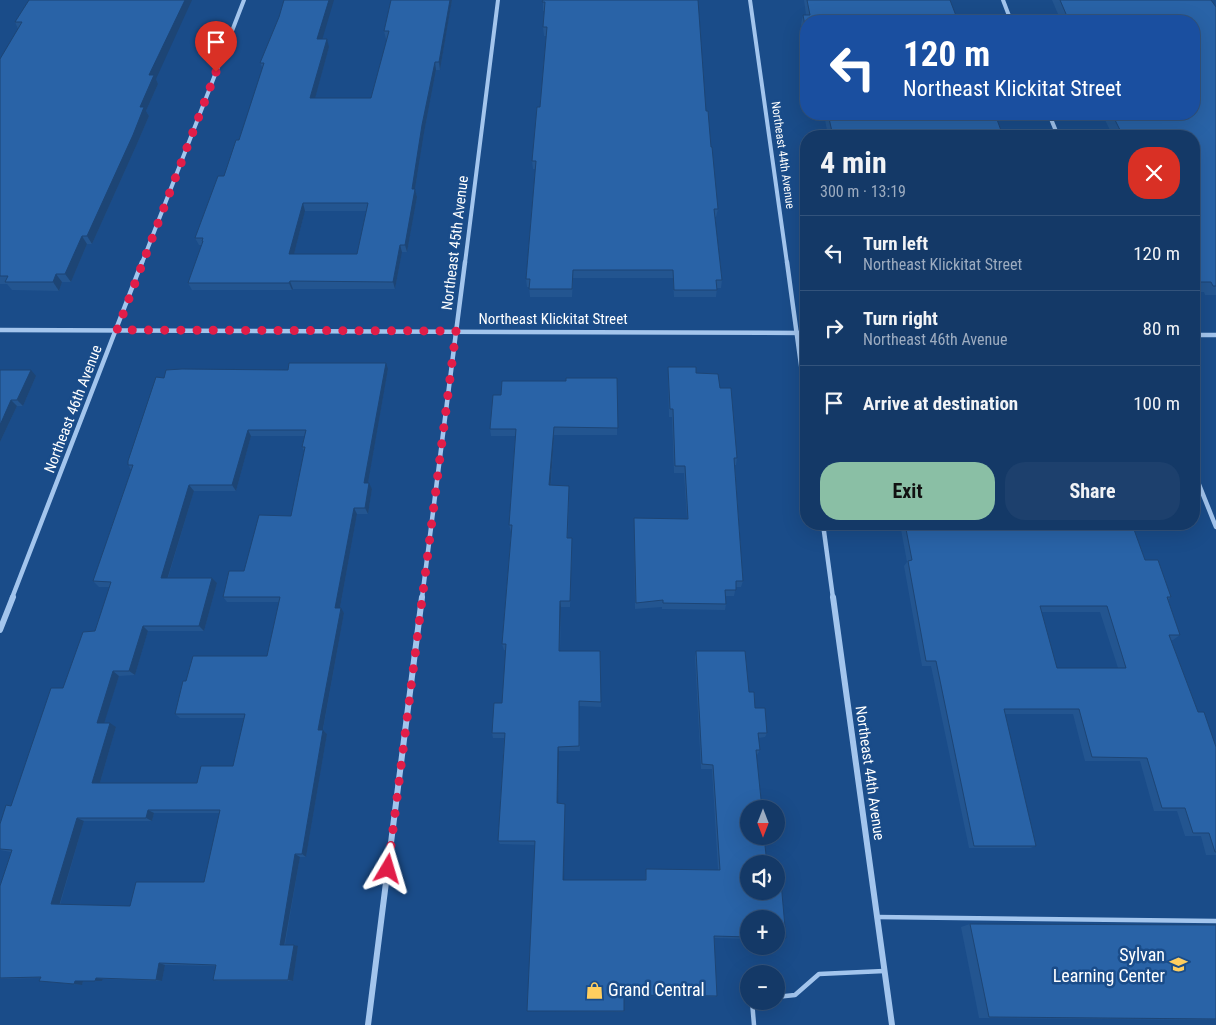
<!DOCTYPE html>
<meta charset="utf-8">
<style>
body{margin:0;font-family:"Roboto Condensed",sans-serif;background:#1d406d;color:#f1f3f6;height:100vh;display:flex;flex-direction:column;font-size:19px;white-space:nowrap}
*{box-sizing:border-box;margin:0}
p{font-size:16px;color:#9dacc0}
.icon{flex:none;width:28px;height:28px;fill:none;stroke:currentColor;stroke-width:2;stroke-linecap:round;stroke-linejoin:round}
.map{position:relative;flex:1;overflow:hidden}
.side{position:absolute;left:800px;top:130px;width:400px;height:400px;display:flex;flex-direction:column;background:#143967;border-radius:20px;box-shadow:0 5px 20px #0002,0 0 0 1px #33537b}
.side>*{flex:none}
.top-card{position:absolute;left:800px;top:15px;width:400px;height:105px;border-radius:20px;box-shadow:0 5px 20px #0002,0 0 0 1px #33537b;background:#1a4fa0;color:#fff;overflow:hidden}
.needle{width:32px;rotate:180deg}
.buttons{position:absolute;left:740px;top:800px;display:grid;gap:10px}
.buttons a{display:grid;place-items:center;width:45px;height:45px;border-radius:50%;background:#143967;box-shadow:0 5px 20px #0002,0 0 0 1px #33537b;font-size:25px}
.pin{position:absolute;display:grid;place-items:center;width:42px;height:42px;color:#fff;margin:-51px -21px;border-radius:50% 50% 50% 0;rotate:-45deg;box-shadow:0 0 5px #0007}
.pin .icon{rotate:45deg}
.me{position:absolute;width:55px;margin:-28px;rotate:7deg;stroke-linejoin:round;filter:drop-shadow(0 0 4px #0008)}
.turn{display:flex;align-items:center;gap:18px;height:105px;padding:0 20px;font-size:22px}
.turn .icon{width:65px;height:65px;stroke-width:2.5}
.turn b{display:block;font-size:35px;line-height:42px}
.round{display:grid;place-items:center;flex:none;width:52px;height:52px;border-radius:20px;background:#1d406d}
.summary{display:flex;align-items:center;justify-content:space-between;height:85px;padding:0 20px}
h1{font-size:30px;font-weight:700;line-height:38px}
.button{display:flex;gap:10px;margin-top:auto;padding:10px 20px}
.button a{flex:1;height:58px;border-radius:20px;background:#8abfa5;color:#111;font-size:20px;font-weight:700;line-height:58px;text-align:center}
.button a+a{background:#1d406d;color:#f1f3f6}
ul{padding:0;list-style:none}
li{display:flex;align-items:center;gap:15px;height:75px;padding:0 20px;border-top:1px solid #33537b}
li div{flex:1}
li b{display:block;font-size:19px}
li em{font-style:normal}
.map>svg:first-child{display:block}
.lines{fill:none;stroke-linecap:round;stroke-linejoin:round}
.lane{stroke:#a3c5ed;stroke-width:4.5}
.street-far2{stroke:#a3c5ed;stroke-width:4}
.street-far1{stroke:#a3c5ed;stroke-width:4.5}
.street{stroke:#a3c5ed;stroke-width:6}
.wall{fill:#235590;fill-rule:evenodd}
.shaded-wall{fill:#1d4575}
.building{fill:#2963a7;stroke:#1d4575;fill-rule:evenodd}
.route{stroke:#e11d48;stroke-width:9;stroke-dasharray:0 16.2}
.labels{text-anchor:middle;stroke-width:5;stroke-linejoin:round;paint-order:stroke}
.far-street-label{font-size:12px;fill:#fff;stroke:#1a4c89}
.street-label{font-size:15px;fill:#fff;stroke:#1a4c89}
.near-poi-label{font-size:18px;fill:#fff;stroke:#1a4c89;text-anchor:end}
</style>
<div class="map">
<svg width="1216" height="1025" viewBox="0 0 1216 1025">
<rect width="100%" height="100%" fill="#1a4c89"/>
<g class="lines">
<g class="lane">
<polyline points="877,917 1216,921"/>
<polyline points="776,997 795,995 819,974 884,971"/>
<polyline points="752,1001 754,1025"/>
</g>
<g class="street-far2">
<polyline points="750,0 787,263"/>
<polyline points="1003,0 1011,21"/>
<polyline points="1049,114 1058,136"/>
<polyline points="142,263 244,0"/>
<polyline points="465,263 498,0"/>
</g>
<g class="street-far1">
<polyline points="787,262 806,402"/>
<polyline points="0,330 806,333"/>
<polyline points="1194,335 1216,335"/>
<polyline points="1194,472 1216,527"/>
<polyline points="823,524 833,598"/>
<polyline points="12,598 142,262"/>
<polyline points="422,598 465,262"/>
</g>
<g class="street">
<polyline points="833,597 892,1025"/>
<polyline points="0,630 13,597"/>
<polyline points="368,1025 422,597"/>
</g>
</g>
<g class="wall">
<polygon points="29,0 156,79 158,84 146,111 149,116 137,144 92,244 87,244 71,282 62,282 59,291 12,290 7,284 0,284 0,59 18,29 15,22"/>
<path d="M391 0H452L440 70H436L424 133 415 189 417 197 407 252H402L395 289H293L292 290H192L188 283 202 245H199L195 238 224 176 239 140 263 69 260 63 322 39 329 47 315 98H371L387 39H386L384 31ZM305 211H366L357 254H294Z"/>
<polygon points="543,0 706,111 718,209 716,217 715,217 722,280 721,288 717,288 716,297 674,297 673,278 573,278 572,297 530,297 529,287 527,287 526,279 535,169 533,169 532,161 540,107 546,36 544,36 543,27 544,11 543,11"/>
<polygon points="804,0 950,0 806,21 806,51 801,24 803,15 806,15"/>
<polygon points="1052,0 1211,0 1216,7 1216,295 1205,295 1204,292 1194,292 1194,136 1113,136 1102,114 1194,114 1194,21 1061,21"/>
<polygon points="824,114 995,114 1003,136 828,136"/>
<polygon points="668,367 696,373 720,388 737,458 736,465 735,465 743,581 741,587 736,587 734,596 726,596 726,604 725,610 662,609 662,607 635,609 634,518 687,519 684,473 674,473 672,417 669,417 668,375"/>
<path d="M388 369 368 483 372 489 368 514H357L340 608 344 613 323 730 327 734 306 857H300L285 945 298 946 293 981H219L213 980 216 966 165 965 162 981 103 979 102 981H83L82 985 39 981 40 978 0 979V886L11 852 0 850V824L11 806 63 688 95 631 110 587H99L93 581 131 470 128 465 164 378 288 370ZM251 436H304L302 447 304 451 291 516 223 597 227 602H279L267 656 186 681 175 714 180 718H244L233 766 197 783H100L116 727 104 723 119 676 135 675 148 631H204L217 583 212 578H168L194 491H236ZM154 813H220L204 882 130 906 60 905 84 821H152Z"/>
<polygon points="0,370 36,376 23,406 17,406 0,442"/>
<polygon points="617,378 617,435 554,435 551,485 569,486 569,493 568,538 572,545 570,607 561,607 560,651 600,651 601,707 579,706 580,751 559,751 558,803 565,808 564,880 645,880 646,869 718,870 712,769 701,769 695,657 696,651 749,692 755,708 767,733 765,737 758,738 760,750 757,755 749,864 786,938 783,939 776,939 776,919 749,919 749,939 714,938 717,996 715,997 624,996 624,1012 529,1011 527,1011 535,845 500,844 498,841 504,738 493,738 492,733 502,703 506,650 504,650 502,644 511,532 509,525 515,436 491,436 490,429 501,395 566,381"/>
<path d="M900 524H1132L1145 560 1171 597 1168 600 1180 635 1173 640H1171L1198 712 1216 747V855H1206L1201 836H1185L1177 811H1154L1140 761H1085L1073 714H1005L1036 846 1030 848H969L931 666H922L904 566 907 562ZM1041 612H1100L1118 668H1057Z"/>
<polygon points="970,924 1216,925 1216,1020 979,1018 961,927"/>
</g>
<g class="shaded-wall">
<polygon points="185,0 192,0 156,79 158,84 146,111 149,116 137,144 92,244 87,236 140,107 149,75"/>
<polygon points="329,0 334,0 320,47 317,39"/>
<polygon points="450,0 452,0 440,70 439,62"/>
<polygon points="327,39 329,47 313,106 310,98"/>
<polygon points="435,62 436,70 424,133 414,195 415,189 417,197 407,252 405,245 412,189 422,125"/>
<polygon points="303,203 305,211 292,262 289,254"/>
<polygon points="82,236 87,244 71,282 65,274"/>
<polygon points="400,245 402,252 395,289 393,282"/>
<polygon points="56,274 62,282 59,291 53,282"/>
<polygon points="290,281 293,289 292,290 289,283"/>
<polygon points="386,363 388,369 367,489 364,483"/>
<polygon points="31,370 36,376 23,406 17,400"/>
<polygon points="11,400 17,406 0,442 0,425"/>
<polygon points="554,427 554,435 550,493 549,485"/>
<polygon points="248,430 251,436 236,491 232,485"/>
<polygon points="369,483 372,489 368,514 365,508"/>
<polygon points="189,485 194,491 166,583 161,578"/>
<polygon points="354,508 357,514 339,613 335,608"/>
<polygon points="212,578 217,583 204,631 199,626"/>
<polygon points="560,601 561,607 559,657 559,651"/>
<polygon points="341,608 344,613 322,734 318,730"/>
<polygon points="143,626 148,631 135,675 129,671"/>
<polygon points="113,671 119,676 103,727 97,723"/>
<polygon points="110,723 116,727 99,786 92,783"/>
<polygon points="323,730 327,734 306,857 302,854"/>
<polygon points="558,747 559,751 558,807 557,803"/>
<polygon points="565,804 565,808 564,883 563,880"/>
<polygon points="148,810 154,813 152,821 146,818"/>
<polygon points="77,818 84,821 59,906 51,904"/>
<polygon points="295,854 300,857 284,946 280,945"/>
<polygon points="294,945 298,946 293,981 288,980"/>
<polygon points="159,963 165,965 162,981 156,980"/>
<polygon points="96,978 103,979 102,981 95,981"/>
<polygon points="75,981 83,981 82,985 74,984"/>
</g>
<g class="building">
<polygon points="29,0 185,0 149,75 154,75 140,107 144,107 133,135 87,236 82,236 65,274 56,274 53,282 5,282 8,276 0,276 0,59 22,22 15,22"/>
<path d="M284 0H329L317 39H327L310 98H371L389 31H384L391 0H450L439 62H435L422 125 412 189H415L405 245H400L393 282 290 281 289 283H188L203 241H202L203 238H195L218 176H224L236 140H239L264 63H260L279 17ZM303 203H368L357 254H289Z"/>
<polygon points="543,0 698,0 706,111 708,111 711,147 712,147 718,209 714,209 722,280 716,280 717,290 674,290 673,270 573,270 572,289 529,289 530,279 526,279 536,161 532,161 537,107 540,107 547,27 543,27 545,2 542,2"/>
<polygon points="807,0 950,0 958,21 806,21 806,31 803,15 810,15"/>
<polygon points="1060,0 1211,0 1216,7 1216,286 1213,286 1211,282 1194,282 1194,136 1123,136 1112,114 1194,114 1194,21 1069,21"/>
<polygon points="828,114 995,114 1003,136 833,136"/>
<path d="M289 363H386L364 483H369L365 508H354L335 608H341L318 730H323L302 854H295L280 945H294L288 980H213L216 965 159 963 156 980 96 978 95 981H75L74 984 39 981 41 977 0 978V886L12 850 0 849V824L6 805 11 806 51 688H63L83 632 95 631 111 582 93 581 133 465H128V461L156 377 164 378 166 370 182 369 288 370ZM248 430H306L302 447H305L291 516 259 515 244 571H229L223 597H280L267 656H193L186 681H183L175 714H245L233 766H201L197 783H92L110 723H97L113 671H129L143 626H199L212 578H161L189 485H232ZM148 810H220L204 882H136L130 906 51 904 77 818H146Z"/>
<polygon points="668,367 696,367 696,373 718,374 720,388 731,388 737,458 734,458 743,581 736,581 736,590 725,590 726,604 663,603 663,600 636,603 634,518 688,519 685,466 675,466 673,409 670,409"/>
<polygon points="0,370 31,370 17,400 11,400 0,425"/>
<polygon points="566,378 617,378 618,428 554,427 549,485 569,486 567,538 572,538 570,601 560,601 559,651 600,651 601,702 579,701 579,746 558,747 557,803 565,804 563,880 646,880 646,869 720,870 713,765 702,764 696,651 745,651 749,692 754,692 755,708 765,708 767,733 758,733 760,750 756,750 762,809 749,809 749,836 764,836 767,864 749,864 749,891 776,891 776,871 780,871 786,938 776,937 776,919 749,919 749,937 714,936 717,996 624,995 624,1011 527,1011 535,841 498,841 505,733 492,733 494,703 502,703 506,644 502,644 512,525 509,525 516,429 490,429 493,395 501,395 502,381 566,381"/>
<path d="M905 524H1132L1145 560H1158L1171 597H1167L1180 635H1169L1198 712H1204L1216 747V852H1215L1209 833H1193L1185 808H1162L1147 758 1092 757 1079 709H1004L1036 846H974L936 661H926L908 561 912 560ZM1040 606H1107L1126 668H1057Z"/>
<polygon points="970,924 1216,925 1216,1019 989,1017"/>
</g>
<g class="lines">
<polyline class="route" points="216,72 117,330 456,331 388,869"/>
</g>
<defs>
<symbol id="school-bare" viewBox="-9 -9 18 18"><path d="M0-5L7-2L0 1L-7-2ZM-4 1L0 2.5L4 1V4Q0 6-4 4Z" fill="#ffce5f" stroke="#1a4c89" stroke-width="2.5" paint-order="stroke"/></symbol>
<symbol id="shop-bare" viewBox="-9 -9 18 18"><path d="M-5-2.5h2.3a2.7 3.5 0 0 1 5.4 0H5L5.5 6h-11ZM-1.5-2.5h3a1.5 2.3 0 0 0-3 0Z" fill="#ffce5f" stroke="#1a4c89" stroke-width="2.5" paint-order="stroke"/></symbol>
</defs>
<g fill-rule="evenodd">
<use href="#school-bare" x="1166" y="952" width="25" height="25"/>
<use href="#shop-bare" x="582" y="978" width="25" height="25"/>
</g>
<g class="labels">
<g class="far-street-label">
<text transform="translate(783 155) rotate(82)" y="4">Northeast 44th Avenue</text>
</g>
<g class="street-label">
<text transform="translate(455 243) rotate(-83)" y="5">Northeast 45th Avenue</text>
<text x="553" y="324">Northeast Klickitat Street</text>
<text transform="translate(73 409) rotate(-69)" y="5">Northeast 46th Avenue</text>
<text transform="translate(870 773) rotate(82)" y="5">Northeast 44th Avenue</text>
</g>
<g class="near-poi-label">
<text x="1165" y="961">Sylvan<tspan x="1165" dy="21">Learning Center</tspan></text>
<text x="608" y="996" text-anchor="start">Grand Central</text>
</g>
</g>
</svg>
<div class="buttons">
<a><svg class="needle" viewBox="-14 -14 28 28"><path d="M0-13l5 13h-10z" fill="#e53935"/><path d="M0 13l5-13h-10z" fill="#9dacc0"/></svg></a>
<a><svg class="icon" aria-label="sound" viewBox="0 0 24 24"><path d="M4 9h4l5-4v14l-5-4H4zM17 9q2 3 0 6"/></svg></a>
<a>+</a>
<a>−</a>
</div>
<div class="pin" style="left:216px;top:72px;background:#d93025"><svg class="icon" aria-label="arrive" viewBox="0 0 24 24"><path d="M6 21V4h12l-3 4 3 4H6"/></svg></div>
<svg class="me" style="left:388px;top:869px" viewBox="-20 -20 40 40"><path d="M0-17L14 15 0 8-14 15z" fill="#e11d48" stroke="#fff" stroke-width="4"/></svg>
<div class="top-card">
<div class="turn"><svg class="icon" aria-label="left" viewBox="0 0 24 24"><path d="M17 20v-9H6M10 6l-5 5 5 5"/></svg><div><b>120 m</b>Northeast Klickitat Street</div></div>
</div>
<section class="side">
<div class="summary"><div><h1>4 min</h1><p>300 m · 13:19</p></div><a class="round" style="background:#d93025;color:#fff"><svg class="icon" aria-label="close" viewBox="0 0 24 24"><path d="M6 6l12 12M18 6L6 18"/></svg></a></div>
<ul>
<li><svg class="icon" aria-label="left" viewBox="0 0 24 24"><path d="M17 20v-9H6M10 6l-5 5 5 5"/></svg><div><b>Turn left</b><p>Northeast Klickitat Street</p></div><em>120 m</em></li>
<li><svg class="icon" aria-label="right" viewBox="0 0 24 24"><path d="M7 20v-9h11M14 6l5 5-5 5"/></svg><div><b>Turn right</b><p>Northeast 46th Avenue</p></div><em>80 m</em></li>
<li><svg class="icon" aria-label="arrive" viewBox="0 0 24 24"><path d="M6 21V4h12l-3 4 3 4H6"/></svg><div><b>Arrive at destination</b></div><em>100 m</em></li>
</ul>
<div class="button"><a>Exit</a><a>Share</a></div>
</section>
</div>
